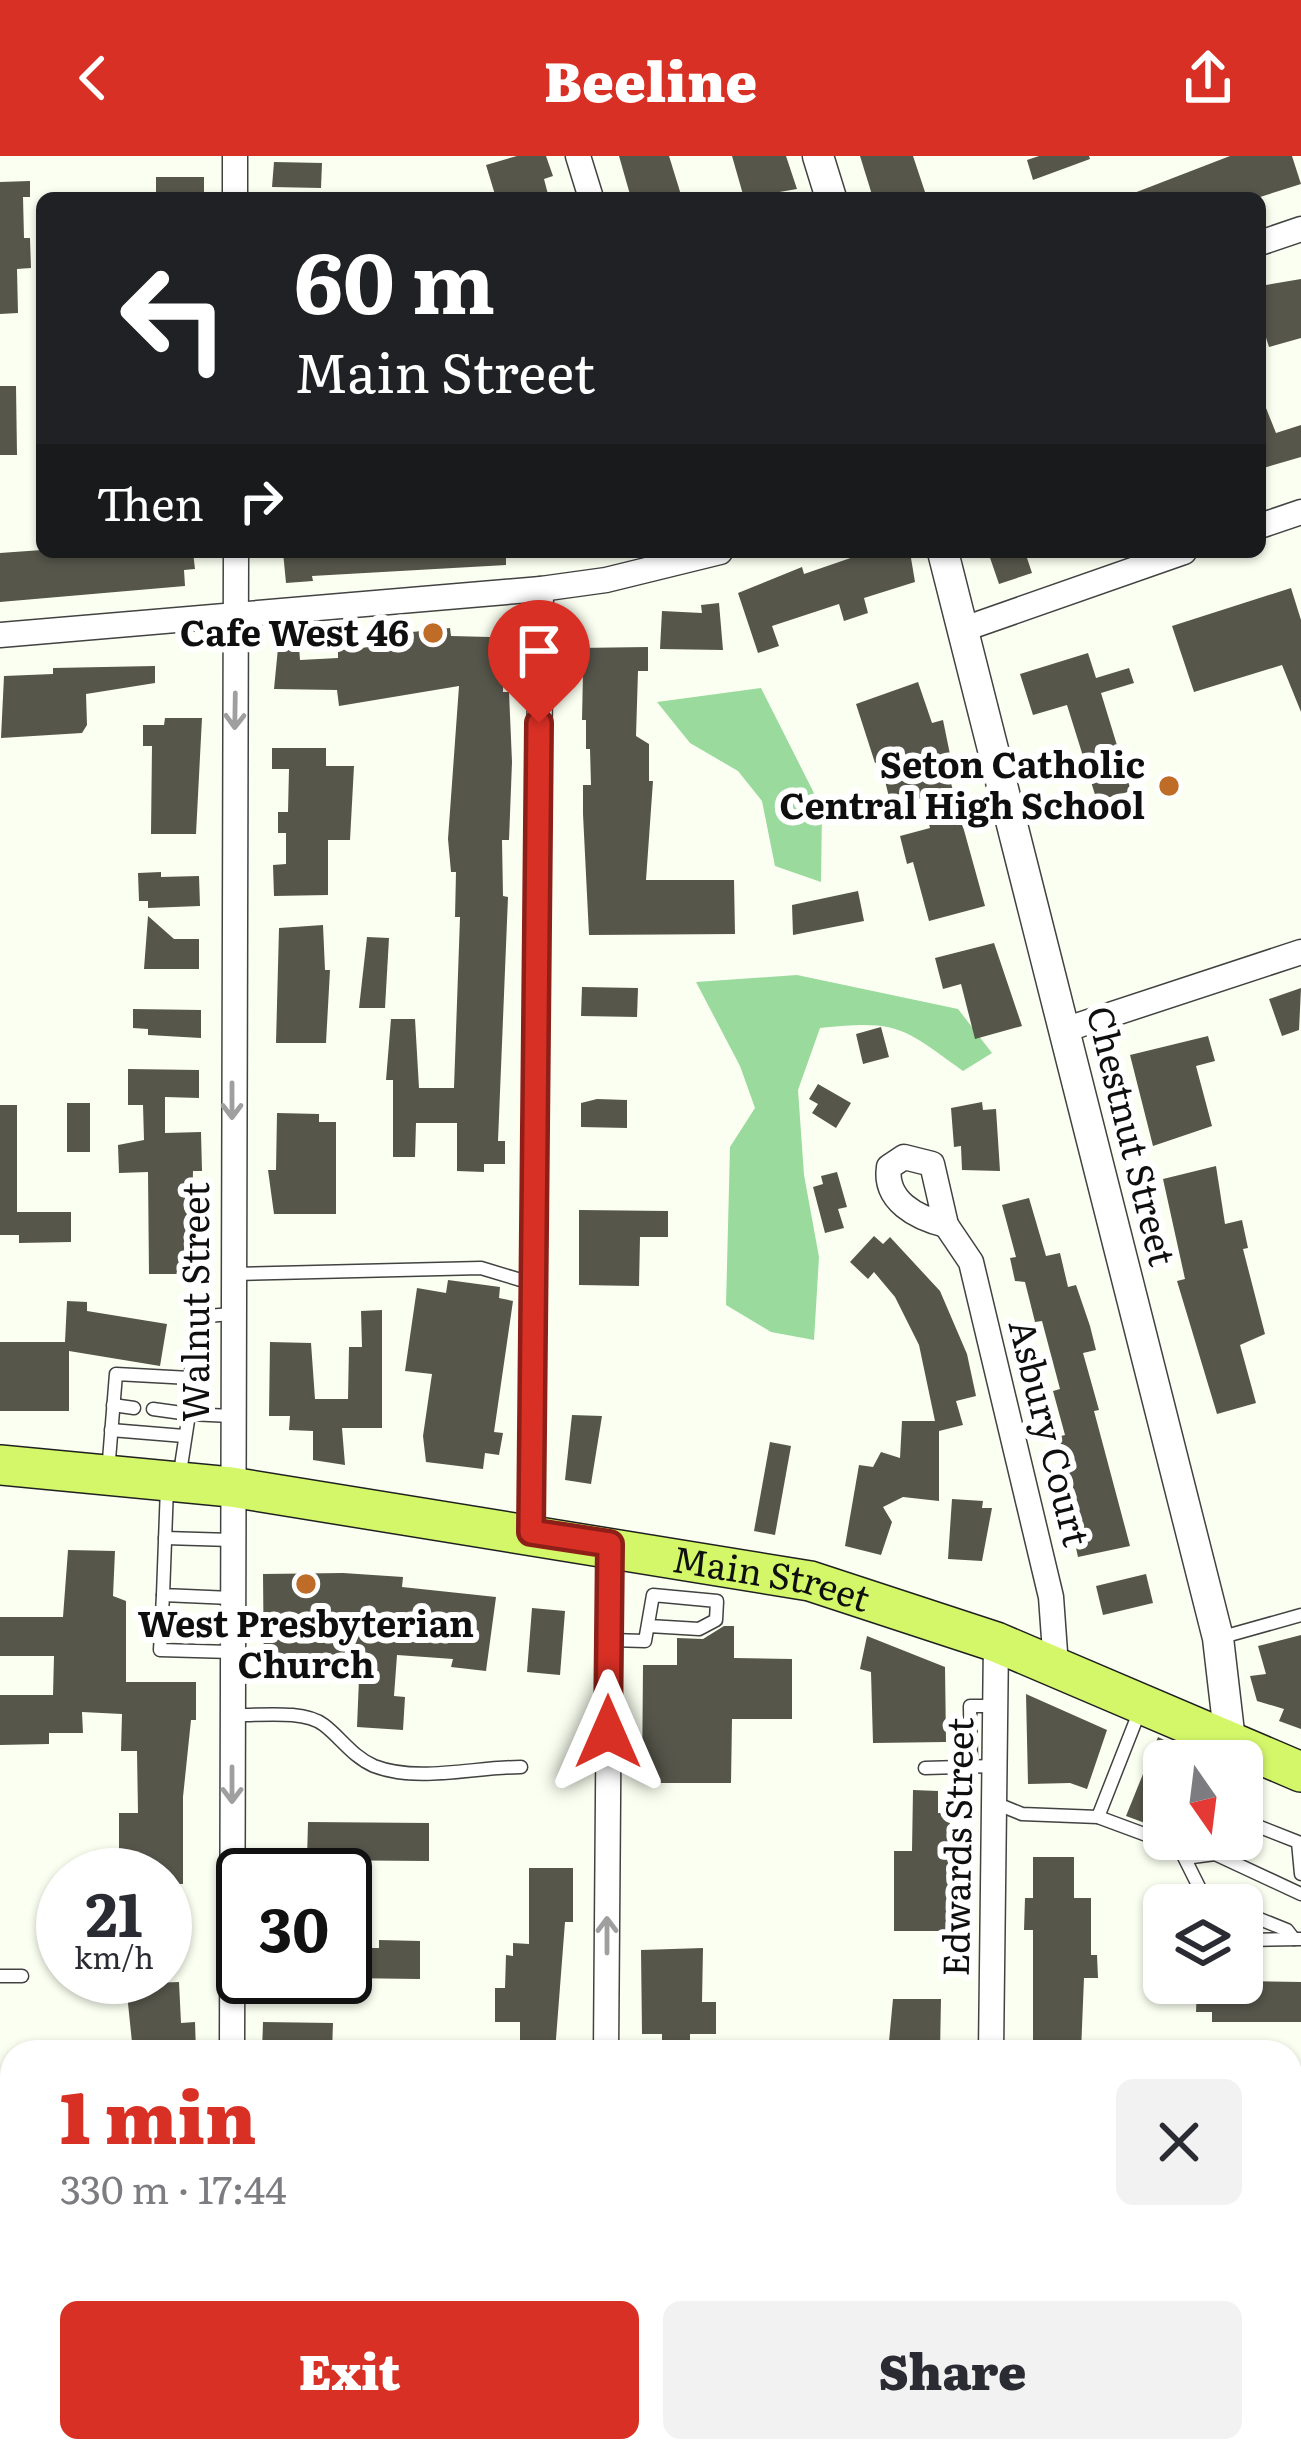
<!DOCTYPE html>
<meta charset="utf-8">
<style>
body{margin:0;font-family:Literata,serif;background:#f2f2f3;color:#2b2b33;height:100vh;display:flex;flex-direction:column;font-size:45px;white-space:nowrap}
*{box-sizing:border-box;margin:0}
p{font-size:39px;color:#7c7c81}
.icon{flex:none;width:66px;height:66px;fill:none;stroke:currentColor;stroke-width:2;stroke-linecap:round;stroke-linejoin:round}
.map{position:relative;flex:1;overflow:hidden}
.drawer{position:absolute;left:0px;top:1884px;width:1302px;height:423px;display:flex;flex-direction:column;background:#fff;border-radius:36px 36px 0 0;box-shadow:0 3px 9px #0004}
.drawer>*{flex:none}
.guide{position:absolute;left:36px;top:36px;width:1230px;height:366px;border-radius:18px;box-shadow:0 3px 9px #0004;background:#202124;color:#fff;overflow:hidden}
.needle{width:78px;rotate:166deg}
.fabs{position:absolute;left:1143px;top:1584px;display:grid;gap:24px}
.fabs a{display:grid;place-items:center;width:120px;height:120px;border-radius:18px;background:#fff;box-shadow:0 3px 9px #0004;font-size:60px}
.speed{position:absolute;left:36px;top:1692px;display:flex;gap:24px;font-size:60px;font-weight:700;text-align:center}
.speed>*{display:grid;place-content:center;width:156px;height:156px;border-radius:50%;background:#fff;box-shadow:0 3px 9px #0004;line-height:1}
.speed small{font-size:30px;font-weight:400}
.speed .limit{border:6px solid #111;border-radius:18px;background:#fff;color:#111}
.pin{position:absolute;display:grid;place-items:center;width:102px;height:102px;color:#fff;margin:-123px -51px;border-radius:50% 50% 50% 0;rotate:-45deg;box-shadow:0 0 12px #0007}
.pin .icon{rotate:45deg}
.me{position:absolute;width:132px;margin:-66px;rotate:0deg;stroke-linejoin:round;filter:drop-shadow(0 0 9px #0008)}
.turn{display:flex;align-items:center;gap:42px;height:252px;padding:0 60px;font-size:54px}
.turn .icon{width:156px;height:156px;stroke-width:2.5}
.turn b{display:block;font-size:84px;line-height:102px}
.then{display:flex;align-items:center;height:114px;padding:0 60px;background:#0003;gap:24px;font-size:45px}
.round{display:grid;place-items:center;flex:none;width:126px;height:126px;border-radius:18px;background:#f2f2f3}
.headline{display:flex;align-items:center;justify-content:space-between;height:204px;padding:0 60px}
h1{font-size:72px;font-weight:800;line-height:90px;color:#d93025}
.cta{display:flex;gap:24px;margin-top:auto;padding:24px 60px}
.cta a{flex:1;height:138px;border-radius:18px;background:#d93025;color:#fff;font-size:48px;font-weight:800;line-height:138px;text-align:center}
.cta a+a{background:#f2f2f3;color:#2b2b33}
header{display:flex;justify-content:space-between;align-items:center;height:156px;padding:0 60px;background:#d93025;color:#fff;font-size:54px;font-weight:800}
.map>svg:first-child{display:block}
.forest{fill:#9ada9d}
.building{fill:#57564b}
.lines{fill:none;stroke-linecap:round;stroke-linejoin:round}
.service-casing{stroke:#424242;stroke-width:15}
.minor-casing{stroke:#424242;stroke-width:27}
.tertiary-casing{stroke:#424242;stroke-width:33}
.primary-casing{stroke:#202020;stroke-width:42}
.service{stroke:#fff;stroke-width:12}
.minor{stroke:#fff;stroke-width:24}
.tertiary{stroke:#fff;stroke-width:30}
.primary{stroke:#d3f769;stroke-width:39}
.oneway{stroke:#9f9f9f}
.route-casing{stroke:#8d1f18;stroke-width:30}
.route{stroke:#d93025;stroke-width:21}
.poi-dot{fill:#be6c28;stroke:#fff;stroke-width:4.5}
.labels{text-anchor:middle;stroke-width:12;stroke-linejoin:round;paint-order:stroke}
.poi-label{font-size:36px;font-weight:bold;fill:#0f0f0f;stroke:#fff;text-anchor:end}
.street-label{font-size:36px;fill:#0f0f0f;stroke:#fff}
</style>
<header><svg class="icon" aria-label="back" viewBox="0 0 24 24"><path d="M15 5l-7 7 7 7"/></svg>Beeline<svg class="icon" aria-label="share" viewBox="0 0 24 24"><path d="M12 15V3M7 8l5-5 5 5M5 13v7h14v-7"/></svg></header>
<div class="map">
<svg width="1301" height="2305" viewBox="0 0 1301 2305">
<rect width="100%" height="100%" fill="#fbfff1"/>
<g class="forest">
<polygon points="761,532 822,653 821,726 775,710 762,645 738,615 690,587 657,546"/>
<path d="M797 819 958 853 992 897 963 915C901 870 897 864 820 872L798 934 804 1019 819 1101 814 1184 771 1176 726 1149 730 991 755 952 740 910 696 826Z"/>
</g>
<g class="building">
<polygon points="517,0 546,0 553,20 544,23 549,42 496,42 486,9"/>
<polygon points="619,0 669,0 682,42 631,42"/>
<polygon points="732,0 786,0 797,33 744,42"/>
<polygon points="860,0 913,0 927,42 873,42"/>
<polygon points="1039,0 1089,0 1090,3 1033,24 1027,4"/>
<polygon points="1230,0 1292,0 1301,28 1257,42 1134,42 1134,37"/>
<polygon points="274,6 322,7 321,32 272,31"/>
<rect x="156" y="21" width="48" height="21"/>
<polygon points="30,25 30,41 23,41 24,82 30,82 31,112 17,113 18,157 0,158 0,26"/>
<polygon points="1301,123 1301,182 1269,191 1260,163 1260,130"/>
<polygon points="0,230 16,230 17,299 0,299"/>
<polygon points="1260,237 1276,277 1301,269 1301,301 1260,313"/>
<polygon points="42,394 193,396 195,413 184,414 185,430 0,446 0,397"/>
<polygon points="283,396 506,396 506,409 312,420 313,425 286,427"/>
<polygon points="868,396 910,396 915,426 864,442 868,457 844,465 839,448 772,470 779,490 758,497 738,437 802,411 804,418"/>
<polygon points="988,396 1025,396 1032,417 999,428"/>
<polygon points="1291,432 1301,464 1301,556 1282,509 1194,536 1172,470"/>
<polygon points="719,447 723,494 660,493 662,455 702,457 701,449"/>
<polygon points="450,472 451,480 490,481 489,489 504,490 503,536 509,536 512,606 509,684 502,684 503,740 508,741 498,985 505,985 505,1008 484,1008 484,1016 457,1015 457,967 416,967 415,1001 393,1001 393,924 386,924 391,863 415,863 419,932 454,932 460,761 455,761 456,716 451,716 448,683 459,530 339,550 337,534 274,533 278,492 299,490 300,504 338,502 338,494 413,487 412,476"/>
<polygon points="648,491 648,515 638,515 636,580 649,588 649,625 653,625 646,724 734,724 735,778 589,779 583,658 583,629 591,629 590,593 586,593 586,564 582,564 583,515 576,515 577,492"/>
<polygon points="1088,497 1096,522 1129,512 1134,527 1101,537 1131,635 1097,645 1067,549 1033,559 1020,518"/>
<polygon points="155,510 155,527 86,538 87,569 82,577 1,582 4,520 53,518 53,512"/>
<polygon points="918,526 932,567 943,564 954,618 949,620 985,750 929,765 913,706 907,708 900,680 930,672 922,642 891,649 880,605 875,607 856,548"/>
<polygon points="165,562 202,562 196,678 151,678 152,590 143,590 143,569 164,569"/>
<polygon points="272,592 326,592 326,610 354,610 350,684 328,684 328,739 274,740 273,709 286,708 286,677 278,677 278,656 288,656 289,613 272,613"/>
<polygon points="161,716 161,721 199,720 200,750 148,752 148,745 139,745 138,717"/>
<polygon points="858,735 864,765 793,779 792,749"/>
<polygon points="148,760 174,783 199,783 199,813 144,813"/>
<polygon points="323,769 325,814 330,814 326,887 276,887 279,772"/>
<polygon points="367,781 389,782 385,852 359,852"/>
<polygon points="994,787 1022,870 975,883 961,828 943,833 935,802"/>
<polygon points="582,831 638,832 637,861 581,860"/>
<polygon points="1301,832 1299,874 1282,880 1269,843"/>
<polygon points="133,853 201,854 201,882 148,879 148,873 133,872"/>
<polygon points="881,871 889,901 863,908 856,878"/>
<polygon points="1208,880 1215,905 1196,910 1212,970 1153,990 1130,899"/>
<polygon points="128,913 199,914 199,942 165,941 165,977 201,976 202,1015 193,1015 191,1103 179,1103 179,1118 149,1118 148,1016 119,1017 118,989 144,984 143,949 128,949"/>
<polygon points="818,928 851,947 836,972 812,957 818,948 809,943"/>
<polygon points="597,943 627,944 627,972 581,971 581,947"/>
<polygon points="982,946 983,954 996,953 1000,1015 962,1014 961,990 954,991 951,952"/>
<rect x="67" y="947" width="23" height="49"/>
<polygon points="0,949 17,949 17,1056 71,1056 71,1086 19,1087 19,1079 0,1079"/>
<polygon points="277,957 319,958 319,966 336,966 336,1058 274,1058 268,1014 276,1014"/>
<polygon points="1216,1010 1225,1068 1242,1064 1248,1092 1243,1093 1265,1178 1240,1189 1256,1247 1217,1258 1177,1125 1185,1123 1163,1023"/>
<polygon points="837,1016 847,1051 838,1053 844,1072 825,1077 813,1031 823,1028 821,1020"/>
<polygon points="1029,1042 1046,1100 1060,1097 1068,1131 1076,1129 1090,1170 1096,1194 1083,1197 1099,1254 1094,1255 1130,1390 1078,1401 1060,1317 1065,1316 1057,1281 1065,1279 1053,1235 1060,1233 1042,1165 1035,1166 1025,1126 1015,1125 1010,1102 1016,1101 1002,1049"/>
<polygon points="579,1054 668,1055 668,1081 640,1081 639,1130 579,1129"/>
<polygon points="874,1080 883,1088 890,1081 940,1135 967,1198 976,1240 956,1245 963,1269 939,1275 939,1345 903,1341 883,1351 892,1366 881,1399 845,1390 859,1309 873,1311 881,1296 900,1302 902,1265 935,1265 919,1189 895,1141 874,1116 868,1123 850,1106"/>
<polygon points="448,1124 500,1131 499,1142 513,1145 494,1276 503,1277 499,1299 485,1297 483,1313 426,1306 423,1280 432,1218 405,1215 417,1132 446,1137"/>
<polygon points="67,1145 87,1146 87,1155 167,1168 160,1210 69,1195 69,1255 0,1255 0,1186 65,1186"/>
<polygon points="382,1154 382,1272 342,1272 345,1309 313,1304 313,1275 289,1274 290,1260 269,1260 270,1186 311,1187 315,1243 348,1243 349,1191 362,1191 361,1155"/>
<polygon points="572,1259 602,1260 591,1328 565,1324"/>
<polygon points="770,1286 791,1290 775,1379 754,1375"/>
<polygon points="952,1343 983,1345 982,1352 992,1352 982,1405 948,1403"/>
<polygon points="68,1394 115,1395 113,1440 126,1445 126,1526 196,1526 196,1564 191,1564 183,1641 183,1728 165,1728 165,1719 119,1719 119,1657 138,1657 137,1595 121,1595 122,1558 82,1556 83,1577 49,1577 49,1588 0,1589 0,1539 53,1539 54,1500 0,1500 0,1461 63,1461"/>
<polygon points="343,1417 403,1421 402,1431 496,1441 486,1515 451,1511 453,1503 397,1499 394,1540 405,1541 403,1574 357,1571 359,1523 264,1524 263,1418"/>
<polygon points="1146,1418 1153,1447 1103,1459 1096,1430"/>
<polygon points="532,1452 565,1455 560,1519 527,1516"/>
<polygon points="724,1470 734,1470 734,1502 792,1503 792,1563 732,1563 731,1627 642,1627 643,1509 677,1509 677,1482 703,1483"/>
<polygon points="1301,1479 1301,1573 1279,1565 1284,1553 1257,1545 1250,1520 1266,1518 1258,1490"/>
<polygon points="867,1480 945,1511 946,1586 873,1587 871,1516 860,1513"/>
<polygon points="1026,1538 1107,1574 1087,1633 1070,1627 1028,1628"/>
<polygon points="1158,1581 1164,1584 1164,1674 1126,1660"/>
<polygon points="913,1634 938,1635 938,1657 950,1657 948,1775 894,1775 894,1695 912,1695"/>
<polygon points="308,1666 429,1667 429,1705 307,1704"/>
<polygon points="1033,1701 1074,1701 1074,1742 1091,1742 1091,1799 1097,1799 1098,1822 1084,1822 1081,1896 1033,1896 1033,1774 1024,1774 1025,1742 1033,1742"/>
<polygon points="529,1712 573,1712 573,1766 565,1766 555,1896 520,1896 520,1866 495,1866 495,1832 505,1832 506,1799 513,1800 513,1787 529,1788"/>
<polygon points="379,1784 420,1785 420,1823 345,1822 345,1792 379,1792"/>
<polygon points="703,1792 702,1846 716,1846 716,1878 690,1878 690,1896 662,1896 662,1878 642,1878 641,1794"/>
<polygon points="1242,1825 1301,1826 1301,1866 1212,1866 1212,1856 1196,1856 1197,1829"/>
<polygon points="179,1826 181,1867 195,1866 196,1896 133,1896 126,1828"/>
<polygon points="893,1843 941,1843 940,1896 888,1896"/>
<polygon points="263,1866 333,1867 332,1896 262,1896"/>
</g>
<g class="lines">
<defs>
<g id="service">
<polyline points="233,1118 481,1112 534,1128"/>
<polyline points="113,1249 134,1252"/>
<polyline points="153,1253 189,1258 179,1323"/>
<polyline points="231,1260 189,1258 194,1161 232,1158"/>
<polyline points="111,1274 184,1280"/>
<polyline points="108,1316 116,1218 190,1222"/>
<polyline points="167,1331 163,1439 231,1442"/>
<polyline points="165,1382 231,1384"/>
<polyline points="163,1439 160,1494 231,1496"/>
<polyline points="1219,1482 1301,1459"/>
<polyline points="610,1484 645,1485 653,1439 717,1445 716,1464 699,1473 649,1470"/>
<path d="M233 1559C258 1560 303 1553 324 1569 341 1582 353 1601 374 1610 418 1627 474 1611 521 1611"/>
<polyline points="971,1611 970,1550 995,1550"/>
<polyline points="925,1612 994,1610"/>
<polyline points="995,1647 1022,1658 1098,1661 1140,1554"/>
<polyline points="1098,1661 1179,1691 1208,1749"/>
<polyline points="1242,1664 1298,1686 1301,1718"/>
<polyline points="1215,1698 1301,1738"/>
<polyline points="1185,1702 1215,1698 1221,1683"/>
<polyline points="1242,1756 1287,1774 1294,1783"/>
<polyline points="1242,1784 1300,1783"/>
<polyline points="0,1820 22,1820"/>
</g>
<g id="minor">
<polyline points="578,0 591,42"/>
<polyline points="235,42 235,0"/>
<polyline points="1260,87 1301,73"/>
<polyline points="1260,370 1301,356"/>
<polyline points="964,473 1184,396"/>
<polyline points="0,479 541,433 606,424 720,396"/>
<polyline points="1064,874 1301,796"/>
<path d="M904 1001 932 1008 946 1069C917 1062 884 1045 889 1011Z"/>
<polyline points="946,1069 971,1106 1051,1441 1056,1510"/>
<polyline points="531,1376 541,433"/>
<polyline points="232,1896 236,396"/>
<polyline points="606,1896 610,1389"/>
<polyline points="991,1896 996,1486"/>
<polyline points="0,1997 12,1997"/>
<polyline points="230,2305 230,2295"/>
<polyline points="601,2305 601,2295"/>
<polyline points="986,2305 986,2295"/>
</g>
<g id="tertiary">
<polyline points="818,0 831,42"/>
<polyline points="943,396 1218,1482 1230,1585"/>
</g>
<g id="primary">
<path id="s1" d="M0 1309 231 1331 810 1425 996 1486 1301 1616"/>
</g>
</defs>
<use href="#service" class="service-casing"/>
<use href="#minor" class="minor-casing"/>
<use href="#tertiary" class="tertiary-casing"/>
<use href="#primary" class="primary-casing"/>
<use href="#service" class="service"/>
<use href="#minor" class="minor"/>
<use href="#tertiary" class="tertiary"/>
<use href="#primary" class="primary"/>
</g>
<defs><path id="oneway-shaft" d="M-6 0H5M1.5-3L5.5 0L1.5 3" fill="none" stroke-width="1.6" stroke-linecap="round" stroke-linejoin="round" transform="scale(3)"/></defs>
<g class="oneway">
<use href="#oneway-shaft" transform="translate(235 555) rotate(91)"/>
<use href="#oneway-shaft" transform="translate(232 945) rotate(90)"/>
<use href="#oneway-shaft" transform="translate(232 1629) rotate(90)"/>
<use href="#oneway-shaft" transform="translate(607 1779) rotate(-90)"/>
</g>
<g class="lines">
<defs>
<polyline id="route" points="539,567 531,1376 610,1388 608,1576"/>
</defs>
<use href="#route" class="route-casing"/>
<use href="#route" class="route"/>
</g>
<g class="poi-dot">
<circle cx="433" cy="477" r="12"/>
<circle cx="1169" cy="630" r="12"/>
<circle cx="306" cy="1428" r="12"/>
</g>
<g class="labels">
<g class="poi-label">
<text x="409" y="490">Cafe West 46</text>
<text x="1145" y="622">Seton Catholic<tspan x="1145" dy="41">Central High School</tspan></text>
<text x="306" y="1481" text-anchor="middle">West Presbyterian<tspan x="306" dy="41">Church</tspan></text>
</g>
<g class="street-label">
<text transform="translate(1131 980) rotate(76)" y="13">Chestnut Street</text>
<text transform="translate(196 1146) rotate(-90)" y="13">Walnut Street</text>
<text transform="translate(1049 1277) rotate(76)" y="13">Asbury Court</text>
<text dy="13" stroke="none"><textPath href="#s1" startOffset="780">Main Street</textPath></text>
<text transform="translate(958 1691) rotate(-89)" y="13">Edwards Street</text>
</g>
</g>
</svg>
<div class="fabs">
<a><svg class="needle" viewBox="-14 -14 28 28"><path d="M0-13l5 13h-10z" fill="#e53935"/><path d="M0 13l5-13h-10z" fill="#7c7c81"/></svg></a>
<a><svg class="icon" aria-label="layers" viewBox="0 0 24 24"><path d="M12 4l9 5-9 5-9-5zM3 14l9 5 9-5"/></svg></a>
</div>
<div class="speed"><div>21<small>km/h</small></div><div class="limit">30</div></div>
<div class="pin" style="left:539px;top:567px;background:#d93025"><svg class="icon" aria-label="arrive" viewBox="0 0 24 24"><path d="M6 21V4h12l-3 4 3 4H6"/></svg></div>
<svg class="me" style="left:608px;top:1576px" viewBox="-20 -20 40 40"><path d="M0-17L14 15 0 8-14 15z" fill="#d93025" stroke="#fff" stroke-width="4"/></svg>
<div class="guide">
<div class="turn"><svg class="icon" aria-label="left" viewBox="0 0 24 24"><path d="M17 20v-9H6M10 6l-5 5 5 5"/></svg><div><b>60 m</b>Main Street</div></div>
<div class="then">Then<svg class="icon" aria-label="right" viewBox="0 0 24 24"><path d="M7 20v-9h11M14 6l5 5-5 5"/></svg></div>
</div>
<section class="drawer">
<div class="headline"><div><h1>1 min</h1><p>330 m · 17:44</p></div><a class="round"><svg class="icon" aria-label="close" viewBox="0 0 24 24"><path d="M6 6l12 12M18 6L6 18"/></svg></a></div>
<div class="cta"><a>Exit</a><a>Share</a></div>
</section>
</div>
